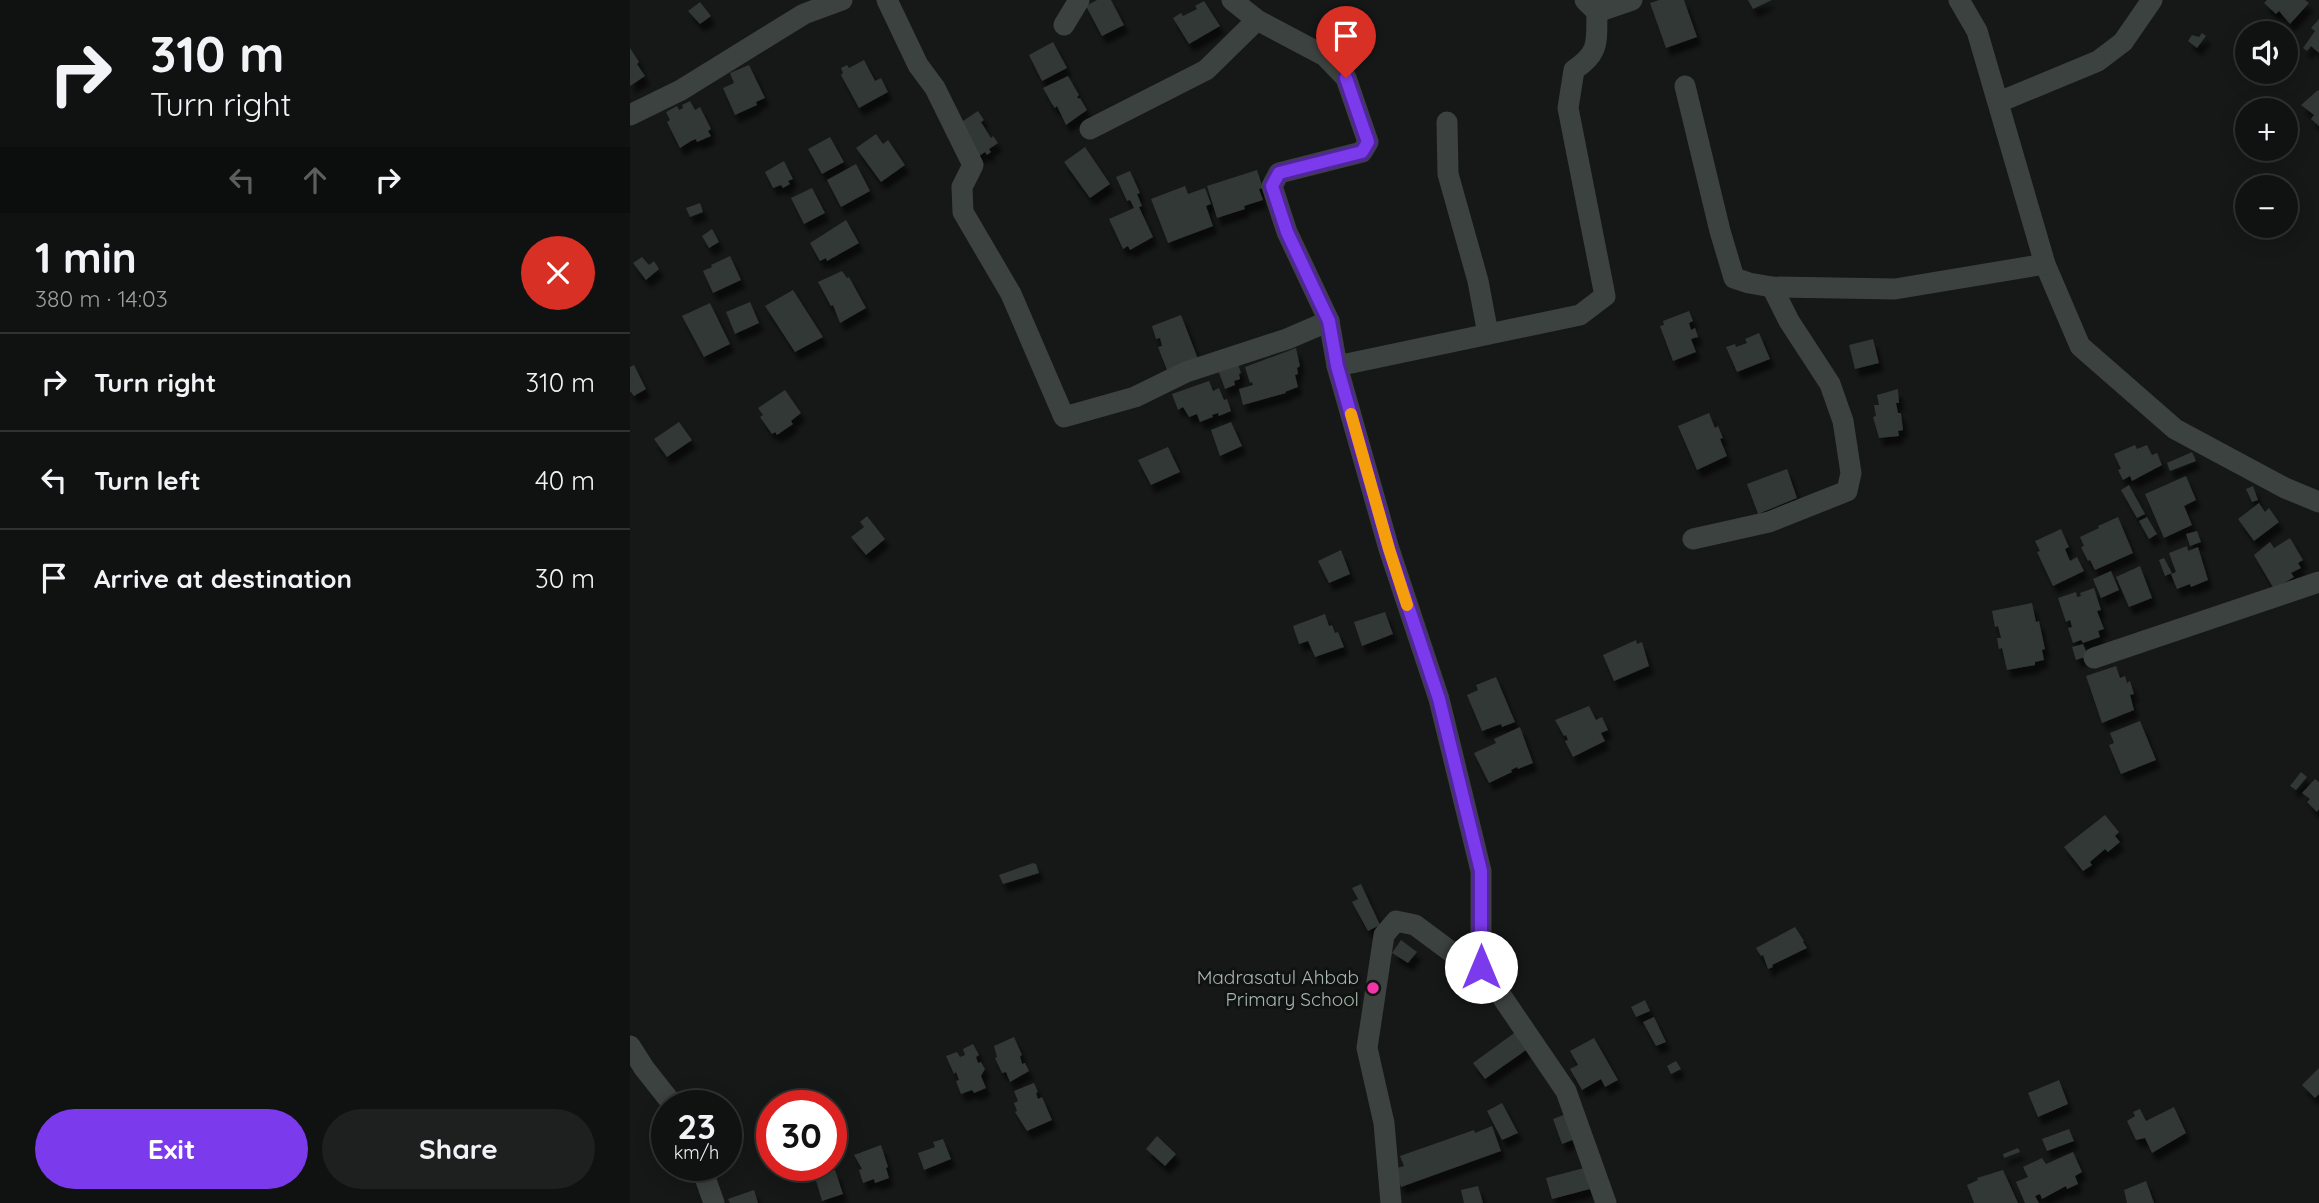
<!DOCTYPE html>
<meta charset="utf-8">
<style>
body{margin:0;font-family:Quicksand,sans-serif;background:#1e201f;color:#f1f3f6;height:100vh;display:flex;flex-direction:column;font-size:26px;white-space:nowrap}
*{box-sizing:border-box;margin:0}
p{font-size:23px;color:#9c9e9f}
.icon{flex:none;width:38px;height:38px;fill:none;stroke:currentColor;stroke-width:2;stroke-linecap:round;stroke-linejoin:round}
.map{position:relative;flex:1;overflow:hidden}
.drawer{display:flex;flex-direction:column;background:#101211;width:630px}
.drawer>*{flex:none}
.hud{background:#101211;color:#f1f3f6;overflow:hidden}
.controls{position:absolute;left:1605px;top:21px;display:grid;gap:14px}
.controls a{display:grid;place-items:center;width:63px;height:63px;border-radius:50%;background:#101211;box-shadow:0 4px 18px #0003,0 0 0 2px #303231;font-size:35px}
.speed{position:absolute;left:21px;top:1090px;display:flex;gap:14px;font-size:35px;font-weight:700;text-align:center}
.speed>*{display:grid;place-content:center;width:91px;height:91px;border-radius:50%;background:#101211;box-shadow:0 4px 18px #0003,0 0 0 2px #303231;line-height:1}
.speed small{font-size:18px;font-weight:400}
.speed .limit{border:10px solid #d22;background:#fff;color:#111}
.pin{position:absolute;display:grid;place-items:center;width:60px;height:60px;color:#fff;margin:-72px -30px;border-radius:50% 50% 50% 0;rotate:-45deg;box-shadow:0 0 7px #0007}
.pin .icon{rotate:45deg}
.me{position:absolute;width:77px;margin:-38px;rotate:0deg;stroke-linejoin:round;filter:drop-shadow(0 0 5px #0008)}
.turn{display:flex;align-items:center;gap:24px;height:147px;padding:0 35px;font-size:32px}
.turn .icon{width:91px;height:91px;stroke-width:2.5}
.turn b{display:block;font-size:49px;line-height:60px}
.lanes{display:flex;align-items:center;height:66px;padding:0 35px;background:#0003;justify-content:center;gap:35px;direction:ltr}
.lanes .off{opacity:.35}
.round{display:grid;place-items:center;flex:none;width:74px;height:74px;border-radius:37px;background:#1e201f}
.headline{display:flex;align-items:center;justify-content:space-between;height:119px;padding:0 35px}
h1{font-size:42px;font-weight:700;line-height:52px}
.button{display:flex;gap:14px;margin-top:auto;padding:14px 35px}
.button a{flex:1;height:80px;border-radius:42px;background:#7c3aed;color:#fff;font-size:28px;font-weight:700;line-height:80px;text-align:center}
.button a+a{background:#1e201f;color:#f1f3f6}
ul{padding:0;list-style:none}
li{display:flex;align-items:center;gap:21px;height:98px;padding:0 35px;border-top:2px solid #303231}
li div{flex:1}
li b{display:block;font-size:26px}
li em{font-style:normal}
main{display:flex;flex:1;min-height:0}
.map>svg:first-child{display:block}
.building{fill:#333736;filter:url(#shadow)}
.lines{fill:none;stroke-linecap:round;stroke-linejoin:round}
.minor{stroke:#3c423f;stroke-width:21}
.route-casing{stroke:#51269a;stroke-width:18}
.route{stroke:#7c3aed;stroke-width:12}
.slow{stroke:#f59e0b;stroke-width:12}
.poi-dot{fill:#f035a6;stroke:#111312;stroke-width:2.5}
.labels{text-anchor:middle;stroke-width:6;stroke-linejoin:round;paint-order:stroke}
.poi-label{font-size:19px;fill:#a8b8af;stroke:#111312;text-anchor:end}
</style>
<main>
<section class="drawer">
<div class="hud">
<div class="turn"><svg class="icon" aria-label="right" viewBox="0 0 24 24"><path d="M7 20v-9h11M14 6l5 5-5 5"/></svg><div><b>310 m</b>Turn right</div></div>
<div class="lanes"><svg class="icon off" aria-label="left" viewBox="0 0 24 24"><path d="M17 20v-9H6M10 6l-5 5 5 5"/></svg><svg class="icon off" aria-label="ahead" viewBox="0 0 24 24"><path d="M12 20V5M6 11l6-6 6 6"/></svg><svg class="icon" aria-label="right" viewBox="0 0 24 24"><path d="M7 20v-9h11M14 6l5 5-5 5"/></svg></div>
</div>
<div class="headline"><div><h1>1 min</h1><p>380 m · 14:03</p></div><a class="round" style="background:#d93025;color:#fff"><svg class="icon" aria-label="close" viewBox="0 0 24 24"><path d="M6 6l12 12M18 6L6 18"/></svg></a></div>
<ul>
<li><svg class="icon" aria-label="right" viewBox="0 0 24 24"><path d="M7 20v-9h11M14 6l5 5-5 5"/></svg><div><b>Turn right</b></div><em>310 m</em></li>
<li><svg class="icon" aria-label="left" viewBox="0 0 24 24"><path d="M17 20v-9H6M10 6l-5 5 5 5"/></svg><div><b>Turn left</b></div><em>40 m</em></li>
<li><svg class="icon" aria-label="arrive" viewBox="0 0 24 24"><path d="M6 21V4h12l-3 4 3 4H6"/></svg><div><b>Arrive at destination</b></div><em>30 m</em></li>
</ul>
<div class="button"><a>Exit</a><a>Share</a></div>
</section>
<div class="map">
<svg width="1689" height="1203" viewBox="0 0 1689 1203">
<defs>
<filter id="shadow"><feDropShadow dx="4.5" dy="8" stdDeviation="2" flood-color="#0009"/></filter>
</defs>
<rect width="100%" height="100%" fill="#161817"/>
<g class="building">
<polygon points="467,0 481,0 494,25 472,36 456,6"/>
<polygon points="1029,0 1054,0 1067,37 1036,48 1020,3"/>
<polygon points="1118,0 1142,0 1123,9"/>
<polygon points="1637,0 1675,0 1679,3 1660,24 1649,11 1646,14 1634,3"/>
<polygon points="574,1 590,26 559,44 543,18 551,13 553,16 567,9 565,6"/>
<polygon points="70,2 81,16 70,24 58,11"/>
<polygon points="1689,19 1689,53 1681,46 1677,51 1673,48 1685,31 1681,28"/>
<polygon points="1572,33 1576,36 1567,48 1558,41 1562,35 1569,37"/>
<polygon points="423,42 437,68 412,81 399,55"/>
<polygon points="0,48 9,62 7,64 15,76 0,86"/>
<polygon points="234,60 245,81 251,78 258,92 229,108 211,75 213,73 211,68 217,65 219,68"/>
<polygon points="119,65 135,98 126,102 127,105 105,115 93,88 104,83 100,73"/>
<polygon points="438,76 449,95 447,97 449,99 450,98 457,110 436,125 427,106 425,108 422,104 413,88"/>
<polygon points="1688,90 1689,91 1689,126 1681,119 1684,115 1671,105"/>
<polygon points="60,101 65,110 70,107 81,129 78,131 81,136 67,142 66,139 61,141 50,148 37,122 40,120 36,112 47,106 49,110 53,108 52,105"/>
<polygon points="348,111 354,120 351,122 361,138 363,136 368,143 359,149 361,152 357,155 355,152 345,159 324,127"/>
<polygon points="246,134 253,144 258,140 275,165 251,182 226,148"/>
<polygon points="200,137 214,162 192,174 178,149"/>
<polygon points="455,147 480,184 460,198 434,162"/>
<polygon points="154,161 163,179 158,181 160,184 153,188 151,185 143,188 135,172"/>
<polygon points="226,164 240,191 211,207 197,180"/>
<polygon points="627,170 633,188 629,189 633,200 614,206 615,209 587,218 577,186"/>
<polygon points="500,171 510,193 507,194 512,206 509,207 523,237 500,250 498,246 493,249 479,219 504,208 500,200 497,201 486,177"/>
<polygon points="555,186 558,194 575,188 581,204 576,206 583,226 538,243 521,199"/>
<polygon points="182,188 195,213 174,224 161,198"/>
<polygon points="70,203 73,212 60,217 56,208"/>
<polygon points="216,220 229,243 197,261 196,258 190,261 180,243"/>
<polygon points="82,229 89,242 79,248 72,236"/>
<polygon points="100,256 111,280 83,293 73,271 82,267 81,265"/>
<polygon points="12,257 19,265 24,261 29,269 16,280 3,263"/>
<polygon points="212,271 217,278 219,277 236,308 210,323 203,305 201,306 188,282"/>
<polygon points="163,290 193,337 165,352 135,306"/>
<polygon points="120,302 129,323 105,334 96,312"/>
<polygon points="80,303 100,344 74,357 52,316"/>
<polygon points="1059,311 1063,321 1059,323 1061,330 1065,328 1068,337 1061,339 1066,352 1043,361 1030,326 1034,325 1033,321"/>
<polygon points="551,315 568,359 537,370 528,347 532,346 530,338 526,339 522,326"/>
<polygon points="1129,333 1140,359 1107,372 1096,347 1105,344 1106,347 1117,343 1115,339"/>
<polygon points="1243,339 1249,363 1225,369 1219,345"/>
<polygon points="666,348 670,366 667,368 668,374 665,375 668,387 655,392 656,393 613,405 609,389 623,385 622,382 620,383 615,367"/>
<polygon points="608,364 611,373 609,374 610,379 604,381 605,385 595,389 588,370"/>
<polygon points="4,365 16,389 4,396 1,392 0,392 0,367"/>
<polygon points="579,381 583,391 589,388 594,400 597,399 601,411 589,416 588,413 582,415 583,417 570,422 567,414 559,417 553,407 548,410 542,394"/>
<polygon points="1268,389 1269,403 1266,403 1268,413 1271,413 1273,430 1268,431 1269,436 1249,438 1243,417 1246,416 1244,405 1249,405 1247,395"/>
<polygon points="155,390 171,413 161,421 163,424 147,435 145,432 142,434 130,417 133,415 128,408"/>
<polygon points="1079,413 1085,428 1088,426 1093,438 1090,439 1097,456 1067,470 1048,426"/>
<polygon points="49,422 62,440 37,457 24,439"/>
<polygon points="601,422 612,446 590,456 581,430"/>
<polygon points="1505,445 1507,449 1517,445 1522,455 1527,453 1532,465 1502,481 1500,476 1493,480 1488,470 1491,469 1484,454"/>
<polygon points="538,447 550,472 521,485 508,460"/>
<polygon points="1562,452 1566,461 1540,471 1537,463"/>
<polygon points="1157,469 1167,498 1128,514 1117,484"/>
<polygon points="1556,476 1566,500 1554,506 1562,525 1534,538 1515,494"/>
<polygon points="1499,485 1515,514 1507,518 1491,490"/>
<polygon points="1623,486 1628,500 1622,502 1616,489"/>
<polygon points="1629,503 1635,512 1639,508 1649,522 1624,541 1608,519"/>
<polygon points="237,516 255,539 236,555 221,537 234,527 230,522"/>
<polygon points="1488,517 1503,553 1465,570 1460,560 1458,561 1451,547 1454,546 1450,537 1469,528 1468,526"/>
<polygon points="1517,517 1527,534 1519,539 1509,521"/>
<polygon points="1431,529 1439,547 1435,549 1440,561 1447,557 1454,571 1423,586 1407,552 1410,551 1405,541"/>
<polygon points="1567,531 1571,542 1560,546 1556,534"/>
<polygon points="1660,538 1673,560 1668,563 1671,568 1661,573 1664,577 1644,589 1624,555 1640,542 1644,548"/>
<polygon points="1557,546 1558,551 1568,547 1578,580 1561,587 1560,584 1547,589 1541,574 1546,572 1539,553"/>
<polygon points="711,550 720,574 699,583 688,561"/>
<polygon points="1534,558 1542,573 1535,576 1529,560"/>
<polygon points="1510,566 1522,598 1499,607 1486,577"/>
<polygon points="1481,571 1489,590 1471,598 1463,579"/>
<polygon points="1464,588 1471,610 1467,611 1474,629 1468,631 1470,637 1453,643 1451,640 1443,643 1438,628 1442,627 1440,620 1436,622 1428,598 1446,592 1447,597 1451,596 1450,593"/>
<polygon points="1402,603 1406,622 1409,621 1415,649 1412,650 1414,660 1405,662 1405,665 1377,670 1372,648 1369,649 1367,638 1371,638 1368,626 1365,627 1362,611"/>
<polygon points="755,612 763,634 732,646 724,622"/>
<polygon points="695,614 699,626 702,625 705,633 708,632 714,647 685,657 678,641 669,644 663,626"/>
<polygon points="1006,640 1007,644 1012,642 1019,666 984,681 973,655"/>
<polygon points="1453,644 1458,656 1446,660 1442,647"/>
<polygon points="1486,666 1490,678 1495,676 1497,683 1500,681 1504,694 1500,695 1504,710 1472,723 1456,676"/>
<polygon points="866,677 885,722 872,727 871,724 852,731 837,695 848,690 846,685"/>
<polygon points="959,706 966,720 972,717 978,730 971,733 975,741 943,757 935,741 938,740 936,735 934,736 925,720"/>
<polygon points="1510,721 1526,760 1491,774 1479,745 1484,743 1480,733"/>
<polygon points="890,727 903,763 888,769 887,767 881,770 882,772 859,783 844,753 866,743 864,739"/>
<polygon points="1671,772 1677,777 1666,790 1660,786"/>
<polygon points="1685,779 1689,782 1689,809 1687,812 1677,802 1680,799 1672,793"/>
<polygon points="1475,815 1489,832 1485,836 1490,842 1478,852 1475,849 1460,862 1462,865 1453,871 1434,847"/>
<polygon points="403,863 406,864 409,873 373,884 369,875"/>
<polygon points="731,884 750,925 738,931 722,902 728,899 722,888"/>
<polygon points="1165,927 1174,941 1173,942 1177,948 1142,965 1143,967 1138,969 1133,955 1131,956 1126,948"/>
<polygon points="771,940 787,952 778,963 762,953"/>
<polygon points="1015,1000 1020,1011 1006,1017 1001,1007"/>
<polygon points="1024,1017 1036,1042 1026,1046 1013,1022"/>
<polygon points="887,1031 899,1048 855,1079 843,1063"/>
<polygon points="384,1037 392,1055 390,1056 392,1064 395,1063 399,1071 380,1082 376,1072 372,1073 365,1058 367,1057 364,1046"/>
<polygon points="964,1038 988,1080 975,1087 971,1079 952,1090 940,1069 948,1065 940,1051"/>
<polygon points="343,1044 349,1055 346,1057 348,1063 351,1062 355,1069 351,1076 356,1088 344,1093 342,1090 331,1094 326,1081 329,1080 326,1072 324,1074 316,1056 327,1052 330,1057 335,1055 333,1049"/>
<polygon points="1046,1061 1051,1069 1041,1074 1037,1066"/>
<polygon points="1689,1068 1689,1094 1685,1098 1672,1085"/>
<polygon points="1429,1080 1438,1104 1408,1117 1398,1093"/>
<polygon points="404,1083 408,1092 406,1093 408,1099 412,1097 422,1120 397,1131 385,1112 387,1111 384,1103 388,1101 384,1091"/>
<polygon points="872,1103 888,1133 872,1140 857,1111"/>
<polygon points="1544,1107 1556,1133 1522,1153 1515,1138 1506,1140 1497,1121 1505,1116 1503,1112 1510,1109 1516,1121"/>
<polygon points="936,1114 945,1139 932,1144 923,1119"/>
<polygon points="862,1126 871,1151 771,1187 764,1169 774,1166 770,1156 844,1130 845,1133"/>
<polygon points="1439,1129 1444,1141 1417,1151 1412,1139"/>
<polygon points="527,1136 546,1154 535,1166 516,1149"/>
<polygon points="313,1139 321,1159 294,1170 288,1153 305,1147 303,1142"/>
<polygon points="251,1145 258,1167 256,1168 259,1178 245,1183 244,1179 233,1183 229,1170 232,1169 224,1155"/>
<polygon points="1388,1148 1390,1152 1374,1158 1373,1154"/>
<polygon points="1443,1152 1452,1172 1445,1176 1448,1184 1437,1189 1436,1186 1412,1199 1410,1194 1405,1196 1409,1203 1395,1203 1386,1182 1398,1177 1393,1167 1412,1158 1416,1164"/>
<polygon points="954,1168 960,1189 922,1199 916,1178"/>
<polygon points="205,1170 213,1194 192,1201 185,1177"/>
<polygon points="1373,1170 1388,1203 1344,1203 1337,1185 1348,1180 1347,1178"/>
<polygon points="1516,1181 1524,1203 1497,1203 1494,1190"/>
<polygon points="848,1186 853,1203 834,1203 831,1190"/>
<polygon points="124,1190 128,1203 100,1203 98,1199"/>
</g>
<g class="lines">
<g class="minor">
<polyline points="257,0 288,65 305,88 343,165 332,187 333,212 381,294 434,417 505,397 556,372 657,339 699,321"/>
<polyline points="602,0 627,20 695,56 716,78 738,142 732,152 649,173 642,186 657,232 699,321 707,366 759,549 809,699 851,871 851,966 936,1091 976,1203"/>
<polyline points="1329,0 1347,31 1415,264 1450,346 1545,429 1655,488 1689,502"/>
<polyline points="967,12 1002,0"/>
<polyline points="434,25 449,0"/>
<polyline points="1055,86 1090,231 1104,278 1119,283 1142,287 1265,289 1415,264"/>
<polyline points="1369,102 1468,61 1493,42 1522,0"/>
<polyline points="0,115 51,90 174,14 212,0"/>
<polyline points="817,122 818,174 848,281 858,334"/>
<polyline points="460,129 576,70 627,20"/>
<path d="M707 366 950 315 975 296 938 108 944 70C971 52 966 41 967 12L955 0"/>
<polyline points="1063,539 1139,522 1217,491 1221,473 1213,421 1200,384 1159,321 1142,287"/>
<polyline points="1464,658 1689,582"/>
<polyline points="0,1046 14,1068 44,1106"/>
<polyline points="71,1166 84,1203"/>
<polyline points="761,1203 754,1123 737,1048 754,935 766,921 785,925 820,951 851,966"/>
</g>
</g>
<g class="lines">
<defs>
<polyline id="route" points="716,78 738,142 732,152 649,173 642,186 657,232 699,321 707,366 759,549 809,699 851,871 851,967"/>
</defs>
<use href="#route" class="route-casing"/>
<use href="#route" class="route"/>
<polyline class="slow" points="721,414 759,549 777,605"/>
</g>
<circle class="poi-dot" cx="743" cy="988" r="7"/>
<g class="labels">
<g class="poi-label">
<text x="729" y="984">Madrasatul Ahbab<tspan x="729" dy="22">Primary School</tspan></text>
</g>
</g>
</svg>
<div class="controls">
<a><svg class="icon" aria-label="sound" viewBox="0 0 24 24"><path d="M4 9h4l5-4v14l-5-4H4zM17 9q2 3 0 6"/></svg></a>
<a>+</a>
<a>−</a>
</div>
<div class="speed"><div>23<small>km/h</small></div><div class="limit">30</div></div>
<div class="pin" style="left:716px;top:78px;background:#d93025"><svg class="icon" aria-label="arrive" viewBox="0 0 24 24"><path d="M6 21V4h12l-3 4 3 4H6"/></svg></div>
<svg class="me" style="left:851px;top:967px" viewBox="-20 -20 40 40"><circle r="19" fill="#fff"/><path d="M0-13L10 11 0 6-10 11z" fill="#7c3aed"/></svg>
</div>
</main>
